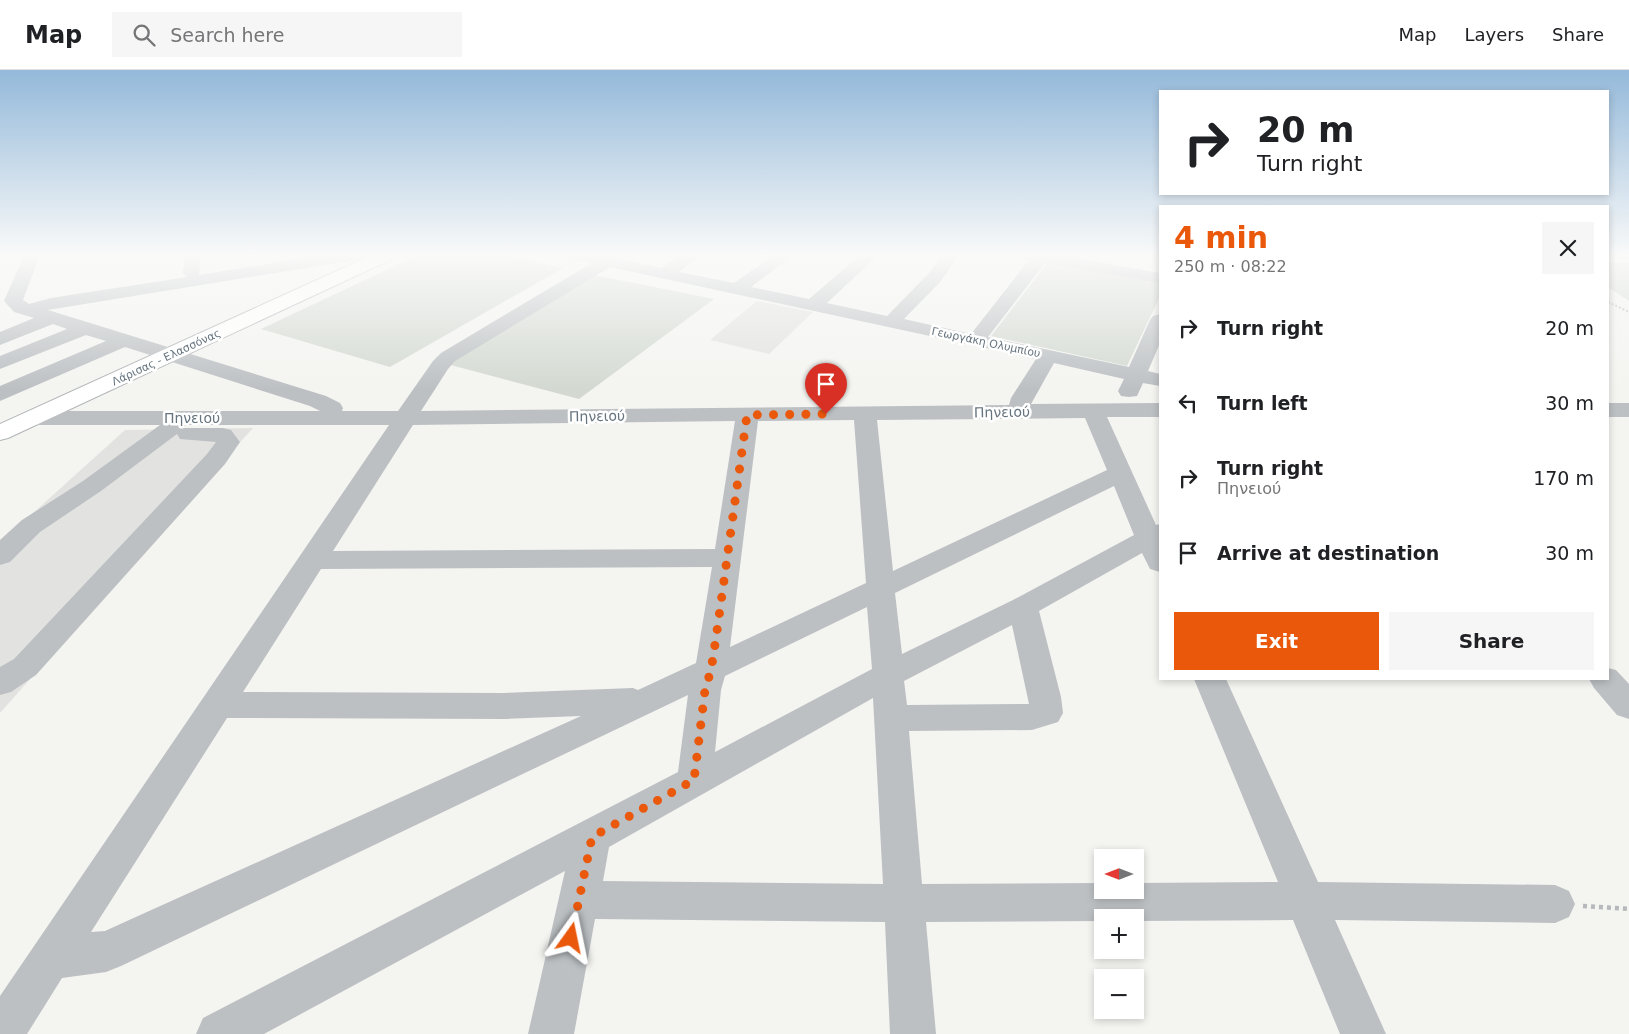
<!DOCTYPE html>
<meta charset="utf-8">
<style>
body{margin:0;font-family:"DejaVu Sans",sans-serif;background:#f6f6f6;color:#202124;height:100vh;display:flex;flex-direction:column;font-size:19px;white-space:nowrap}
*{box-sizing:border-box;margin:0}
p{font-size:16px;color:#757577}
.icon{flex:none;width:28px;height:28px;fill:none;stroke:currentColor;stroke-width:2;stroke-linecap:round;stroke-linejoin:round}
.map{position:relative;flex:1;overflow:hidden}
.sheet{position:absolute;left:1159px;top:135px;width:450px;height:475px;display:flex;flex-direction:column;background:#fff;border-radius:0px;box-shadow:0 2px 8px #0003}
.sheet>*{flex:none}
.banner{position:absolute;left:1159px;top:20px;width:450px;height:105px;border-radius:0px;box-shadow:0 2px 8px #0003;background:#fff;color:#202124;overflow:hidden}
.needle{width:32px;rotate:270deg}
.tools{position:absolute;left:1094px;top:779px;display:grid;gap:10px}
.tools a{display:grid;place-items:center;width:50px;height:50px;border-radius:0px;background:#fff;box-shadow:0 2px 8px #0003;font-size:25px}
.pin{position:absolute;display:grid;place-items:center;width:42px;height:42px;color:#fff;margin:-51px -21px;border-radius:50% 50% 50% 0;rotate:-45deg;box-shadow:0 0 5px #0007}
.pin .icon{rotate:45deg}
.me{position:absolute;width:55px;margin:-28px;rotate:12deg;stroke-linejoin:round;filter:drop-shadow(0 0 4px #0008)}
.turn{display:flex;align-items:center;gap:18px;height:105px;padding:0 15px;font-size:22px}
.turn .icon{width:65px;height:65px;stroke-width:2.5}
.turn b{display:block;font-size:35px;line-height:42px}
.round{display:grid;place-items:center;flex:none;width:52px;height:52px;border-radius:0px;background:#f6f6f6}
.headline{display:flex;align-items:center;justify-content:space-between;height:85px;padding:0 15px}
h1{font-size:30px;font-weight:800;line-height:38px;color:#ea580c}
.action{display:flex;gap:10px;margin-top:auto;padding:10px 15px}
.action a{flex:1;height:58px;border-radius:0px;background:#ea580c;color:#fff;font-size:20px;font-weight:800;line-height:58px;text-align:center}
.action a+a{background:#f6f6f6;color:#202124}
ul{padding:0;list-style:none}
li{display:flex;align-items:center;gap:15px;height:75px;padding:0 15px}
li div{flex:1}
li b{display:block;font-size:19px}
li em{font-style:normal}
header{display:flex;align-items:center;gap:30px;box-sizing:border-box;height:70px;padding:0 25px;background:#fff;border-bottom:1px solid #e0e0e0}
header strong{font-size:24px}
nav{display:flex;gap:28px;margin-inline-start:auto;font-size:18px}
.search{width:350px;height:45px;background:#f6f6f6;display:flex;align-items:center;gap:12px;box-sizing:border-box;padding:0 18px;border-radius:0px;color:#757577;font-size:19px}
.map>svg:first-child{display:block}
.built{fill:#e2e3e1}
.green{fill:#d3d9d1}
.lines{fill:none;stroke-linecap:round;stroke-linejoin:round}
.highway-casing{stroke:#afb3b6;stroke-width:2}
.path-far1{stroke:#b6b9bb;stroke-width:2;stroke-dasharray:2 2;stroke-linecap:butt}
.path{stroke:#b6b9bb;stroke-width:4.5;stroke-dasharray:4 4;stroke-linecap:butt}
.minor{fill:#bcc0c3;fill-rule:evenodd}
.highway{fill:#fff;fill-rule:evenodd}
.route{stroke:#ea580c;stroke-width:9;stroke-dasharray:0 16.2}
.labels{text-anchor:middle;stroke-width:5;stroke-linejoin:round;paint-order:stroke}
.far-street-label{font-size:11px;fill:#66747f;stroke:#fff}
.street-label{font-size:14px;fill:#66747f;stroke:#fff}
</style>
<header>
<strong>Map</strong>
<div class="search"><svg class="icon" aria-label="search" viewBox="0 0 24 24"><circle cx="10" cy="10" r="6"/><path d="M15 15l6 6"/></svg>Search here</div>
<nav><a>Map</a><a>Layers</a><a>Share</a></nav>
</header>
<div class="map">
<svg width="1629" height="964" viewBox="0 0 1629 964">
<rect width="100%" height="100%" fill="#f4f4f1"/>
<g class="built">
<polygon points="757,231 813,242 769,284 710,270"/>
<polygon points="253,358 223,391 0,643 0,473 125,360"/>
</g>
<g class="green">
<polygon points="418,185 506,185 563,198 390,297 261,259"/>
<polygon points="1049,191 1160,210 1160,226 1127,296 991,266"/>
<polygon points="1629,192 1629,231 1608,217 1608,193"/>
<polygon points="594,205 714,229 579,329 447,294"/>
</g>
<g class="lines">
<defs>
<polygon id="highway" points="372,185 394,185 392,189 8,368 0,370 0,354"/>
</defs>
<use href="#highway" class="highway-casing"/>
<polyline class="path-far1" points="1608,232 1629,242"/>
<polyline class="path" points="1583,836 1629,839"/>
<g class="minor">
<path d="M24 185H40L23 230 29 234 51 228 187 207 183 203 185 185H201L199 205 323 185H363L361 189 355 190 48 240 326 326 340 333 343 338 342 341H398L433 291 441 283 592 193 571 189 569 185 608 186 661 198 681 185H701L679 202 734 213 774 185H793L751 217 809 229 860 185H878L827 233 887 246 929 203 942 185H959L941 211 904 249 971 264 1029 190 1024 189 1022 185H1059L1160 203V213L1045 193 988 267 1129 297 1150 250 1153 246 1160 244V273L1148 301 1160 304V316L1143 313 1137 326 1129 327 1121 326 1118 321 1124 309 1054 293 1031 334 1160 333V347H1107L1156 455 1160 454V502L1150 499 1142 483 1039 541 1061 627 1063 643 1058 652 1032 660 909 661 922 814 1102 813V820H1135V813L1278 812 1194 609H1226L1318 812 1555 815 1569 821 1575 834 1569 847 1555 853 1335 850 1386 964H1340L1293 850 1135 851V848H1102V851L926 852 936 964H890L885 852 595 849 574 964H528L565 801 264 964H196L203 948 678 702 688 625 121 896 106 902 62 908 27 964H0V926L389 355H186L183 358H223L231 360 240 372 225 394 36 605 11 622 0 625V597L14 589 207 384 216 372 180 369 177 364 101 421 40 462 10 492 0 495V470L22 450 83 411 160 355H34L26 353 23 348 26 343 34 341H320L310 336 125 277 0 331V316L106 271 86 265 0 299V286L67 259 53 254 0 275V262L34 248 14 242 4 231ZM610 197 1036 289 1011 328 1009 335 421 341 448 299 455 291ZM1085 348 1107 400 893 501 877 350ZM854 350 866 513 730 577 758 351ZM735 351 715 479 333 481 413 355ZM1114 416 1134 465 1013 530 902 584 895 523ZM712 497 696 593 638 620 633 618 503 623 243 622 321 499ZM867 537 872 599 715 682 721 620 725 606ZM1012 555 1029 634 907 635 904 611ZM873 628 883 814 603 811 609 777ZM581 646 138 846 105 861 91 862 227 648 503 649Z"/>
<rect x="1608" y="333" width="21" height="14"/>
<polygon points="1608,598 1616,600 1629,614 1629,649 1617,645 1594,618 1589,609 1608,609"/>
</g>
<use href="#highway" class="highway"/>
</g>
<linearGradient id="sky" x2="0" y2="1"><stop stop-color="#94b9da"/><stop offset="0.58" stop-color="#fafaf9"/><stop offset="1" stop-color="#fafaf9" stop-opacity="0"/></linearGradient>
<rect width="1629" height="320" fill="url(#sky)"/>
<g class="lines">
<polyline class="route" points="571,868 592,767 694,710 705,620 711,600 716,568 747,345 826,344"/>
</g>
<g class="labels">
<g class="far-street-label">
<text transform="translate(986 272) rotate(12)" y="4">Γεωργάκη Ολυμπίου</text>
<text transform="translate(166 287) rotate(-25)" y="4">Λάρισας - Ελασσόνας</text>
</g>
<g class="street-label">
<text transform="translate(1002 342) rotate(-1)" y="5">Πηνειού</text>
<text transform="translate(597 346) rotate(-1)" y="5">Πηνειού</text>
<text x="192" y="353">Πηνειού</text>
</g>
</g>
</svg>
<div class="tools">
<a><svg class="needle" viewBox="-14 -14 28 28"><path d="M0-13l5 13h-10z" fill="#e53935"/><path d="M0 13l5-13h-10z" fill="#757577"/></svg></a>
<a>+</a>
<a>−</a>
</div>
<div class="pin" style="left:826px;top:344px;background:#d93025"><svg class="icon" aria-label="arrive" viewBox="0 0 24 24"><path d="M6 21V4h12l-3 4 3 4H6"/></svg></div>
<svg class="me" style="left:571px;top:868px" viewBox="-20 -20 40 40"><path d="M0-17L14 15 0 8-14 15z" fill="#ea580c" stroke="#fff" stroke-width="4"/></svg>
<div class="banner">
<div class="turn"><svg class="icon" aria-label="right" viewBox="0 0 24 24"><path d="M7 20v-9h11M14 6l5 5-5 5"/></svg><div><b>20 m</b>Turn right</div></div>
</div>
<section class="sheet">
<div class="headline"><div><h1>4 min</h1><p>250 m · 08:22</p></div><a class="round"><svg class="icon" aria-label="close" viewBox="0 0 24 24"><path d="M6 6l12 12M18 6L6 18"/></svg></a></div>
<ul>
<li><svg class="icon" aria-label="right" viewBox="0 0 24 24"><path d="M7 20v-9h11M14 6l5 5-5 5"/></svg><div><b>Turn right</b></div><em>20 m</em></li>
<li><svg class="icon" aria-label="left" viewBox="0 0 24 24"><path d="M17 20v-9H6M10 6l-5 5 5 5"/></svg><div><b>Turn left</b></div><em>30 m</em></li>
<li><svg class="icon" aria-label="right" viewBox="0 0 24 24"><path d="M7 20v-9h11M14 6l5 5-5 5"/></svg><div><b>Turn right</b><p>Πηνειού</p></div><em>170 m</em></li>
<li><svg class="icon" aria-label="arrive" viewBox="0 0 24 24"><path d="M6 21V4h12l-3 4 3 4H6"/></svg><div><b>Arrive at destination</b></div><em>30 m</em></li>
</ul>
<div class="action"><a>Exit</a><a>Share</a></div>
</section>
</div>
